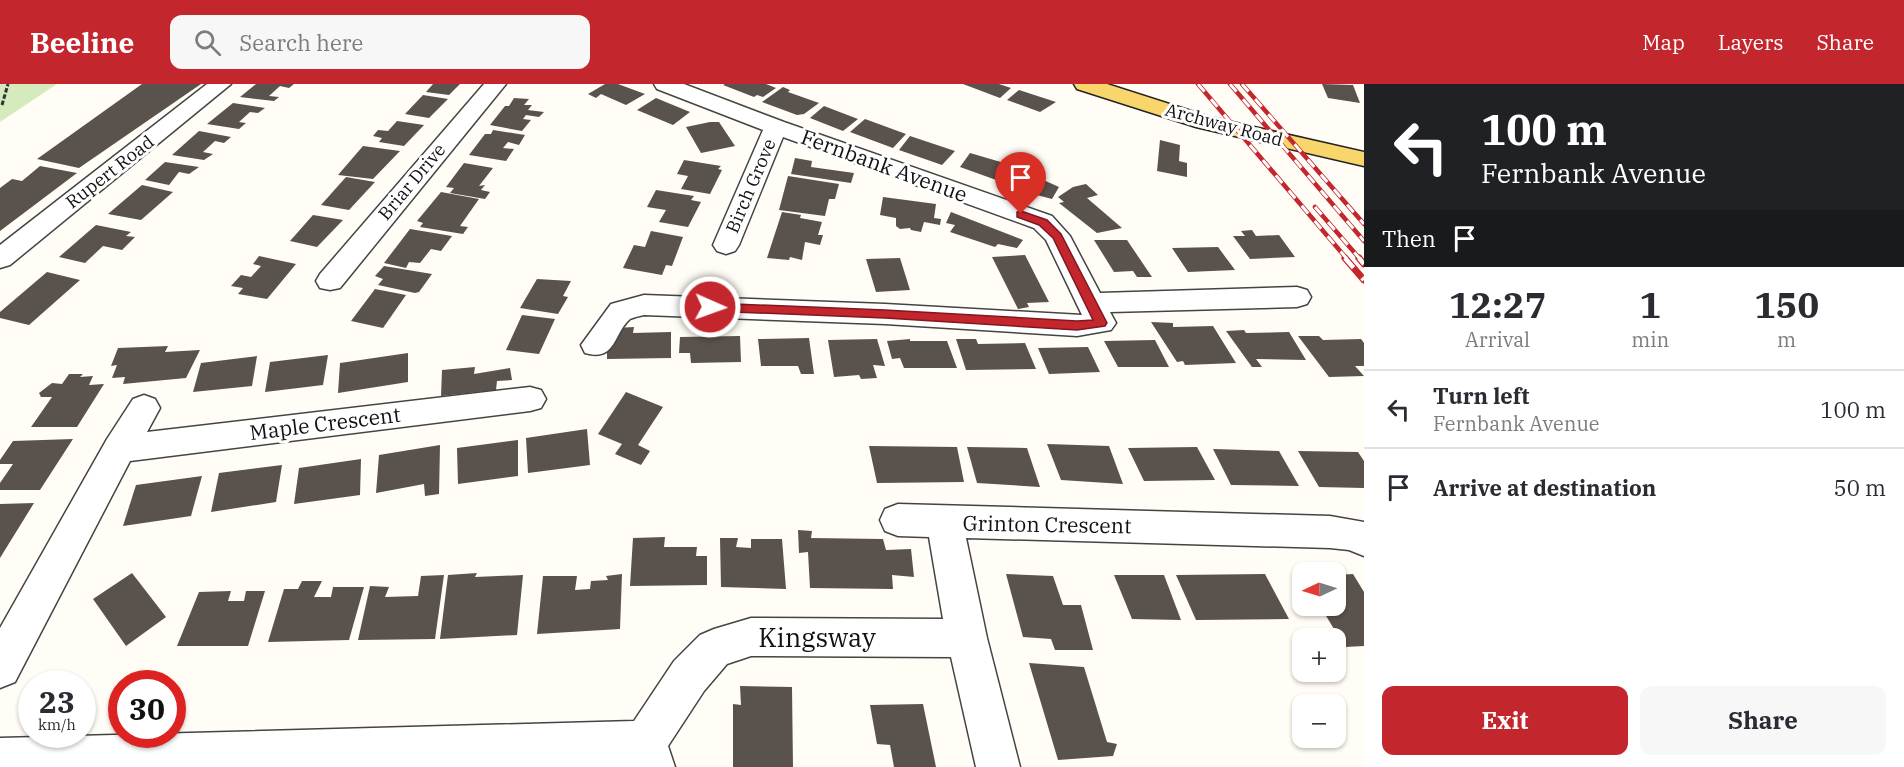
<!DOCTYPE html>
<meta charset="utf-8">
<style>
body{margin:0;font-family:"IBM Plex Serif",serif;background:#f7f7f7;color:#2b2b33;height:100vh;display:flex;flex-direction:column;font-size:22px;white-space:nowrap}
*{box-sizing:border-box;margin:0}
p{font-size:20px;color:#7c7c81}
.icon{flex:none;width:33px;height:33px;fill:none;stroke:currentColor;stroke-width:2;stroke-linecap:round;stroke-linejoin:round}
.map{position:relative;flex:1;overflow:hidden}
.drawer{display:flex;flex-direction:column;background:#fff;width:540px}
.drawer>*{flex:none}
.guide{background:#202124;color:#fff;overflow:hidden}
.needle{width:39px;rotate:266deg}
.buttons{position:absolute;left:1292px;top:478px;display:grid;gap:12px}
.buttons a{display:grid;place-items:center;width:54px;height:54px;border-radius:12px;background:#fff;box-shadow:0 2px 4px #0004;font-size:30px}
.speed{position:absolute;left:18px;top:586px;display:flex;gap:12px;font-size:30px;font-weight:700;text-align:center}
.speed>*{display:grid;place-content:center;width:78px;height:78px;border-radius:50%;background:#fff;box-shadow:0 2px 4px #0004;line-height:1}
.speed small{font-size:15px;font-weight:400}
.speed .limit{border:9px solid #d22;background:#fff;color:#111}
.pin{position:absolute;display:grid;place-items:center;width:51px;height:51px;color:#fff;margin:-62px -26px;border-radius:50% 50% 50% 0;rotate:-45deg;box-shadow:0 0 6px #0007}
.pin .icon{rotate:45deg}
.me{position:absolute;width:66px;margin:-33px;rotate:92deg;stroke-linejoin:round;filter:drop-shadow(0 0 4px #0008)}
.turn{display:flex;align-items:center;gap:21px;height:126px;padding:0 18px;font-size:27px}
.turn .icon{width:78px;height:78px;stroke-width:2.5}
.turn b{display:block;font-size:42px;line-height:51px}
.then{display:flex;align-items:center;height:57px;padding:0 18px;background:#0003;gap:12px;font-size:22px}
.eta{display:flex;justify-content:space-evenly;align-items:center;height:102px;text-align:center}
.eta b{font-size:36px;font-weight:800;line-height:42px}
.button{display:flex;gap:12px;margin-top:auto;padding:12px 18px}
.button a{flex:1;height:69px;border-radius:12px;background:#c4262e;color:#fff;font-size:24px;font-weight:800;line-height:69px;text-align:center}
.button a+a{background:#f7f7f7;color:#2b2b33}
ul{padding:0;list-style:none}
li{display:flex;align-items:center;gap:18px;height:78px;padding:0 18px;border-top:2px solid #e1e1e2}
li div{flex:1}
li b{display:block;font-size:22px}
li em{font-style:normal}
header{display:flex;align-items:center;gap:36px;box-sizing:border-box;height:84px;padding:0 30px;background:#c4262e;color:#fff}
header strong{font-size:28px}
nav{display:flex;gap:33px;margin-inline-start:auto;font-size:21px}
.search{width:420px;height:54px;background:#f7f7f7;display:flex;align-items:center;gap:15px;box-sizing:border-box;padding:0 21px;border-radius:12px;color:#7c7c81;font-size:22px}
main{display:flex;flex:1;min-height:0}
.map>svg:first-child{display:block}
.green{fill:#d5ebbd}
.building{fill:#5a524d}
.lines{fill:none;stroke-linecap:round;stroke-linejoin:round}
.minor-casing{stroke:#444;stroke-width:3}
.major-casing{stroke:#222;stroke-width:3}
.path{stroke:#333;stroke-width:3;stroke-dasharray:4.5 2;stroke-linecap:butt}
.minor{fill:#fff;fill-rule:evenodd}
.major{fill:#f9d66b;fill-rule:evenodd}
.rail-far1-casing{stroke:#c4262e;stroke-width:4.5}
.rail-casing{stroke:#c4262e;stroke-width:7}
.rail-far1{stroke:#fff;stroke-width:3;stroke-dasharray:10;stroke-linecap:butt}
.rail{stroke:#fff;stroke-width:4.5;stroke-dasharray:13;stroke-linecap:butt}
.route{fill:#c4262e;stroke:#7f191e;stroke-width:1.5}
.labels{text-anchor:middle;stroke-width:6;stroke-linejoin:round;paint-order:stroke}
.far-street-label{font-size:18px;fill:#111;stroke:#fff}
.street-label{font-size:21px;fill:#111;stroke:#fff}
.near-street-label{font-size:26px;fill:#111;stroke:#fff}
</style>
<header>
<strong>Beeline</strong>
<div class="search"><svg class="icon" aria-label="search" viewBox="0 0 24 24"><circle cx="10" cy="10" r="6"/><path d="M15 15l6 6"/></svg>Search here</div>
<nav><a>Map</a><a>Layers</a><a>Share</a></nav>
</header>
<main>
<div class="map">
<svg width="1364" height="683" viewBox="0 0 1364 683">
<rect width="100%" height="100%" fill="#fffdf5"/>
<polygon class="green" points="0,0 57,0 0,38"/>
<g class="building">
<polygon points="142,0 201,0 79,84 37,75"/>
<polygon points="256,0 294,0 289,4 280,2 269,12 279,13 274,17 240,13"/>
<polygon points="433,0 460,0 449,11 426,8"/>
<polygon points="605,0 618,0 645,10 626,21 601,10 596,14 588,10"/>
<polygon points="725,0 766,0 776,4 763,13 757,11 754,13 723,1"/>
<polygon points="963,0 999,0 1011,4 1000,14"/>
<polygon points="1322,0 1353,1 1360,19 1328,14"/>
<polygon points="783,3 790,6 788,8 819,19 804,30 797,31 762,18"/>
<polygon points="1019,6 1056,18 1040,28 1007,16"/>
<polygon points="423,11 448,15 429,34 405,30"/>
<polygon points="514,14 529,15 524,21 532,21 528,26 544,28 539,33 526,31 523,35 531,36 522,47 490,41 505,22 509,22"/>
<polygon points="656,14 690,28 673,41 637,26"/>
<polygon points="233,19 265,24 258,29 250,28 239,38 246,39 239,45 207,40"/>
<polygon points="824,22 858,35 843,47 810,34"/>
<polygon points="865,35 906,50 893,64 850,48"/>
<polygon points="397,37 424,41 404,62 379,58 382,54 373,52 378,46 388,47"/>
<polygon points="710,38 719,38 735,62 701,69 686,43"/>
<polygon points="493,46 525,51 519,61 508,58 503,64 514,65 506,77 469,71 485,50 491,50"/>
<polygon points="199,47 231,53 224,59 215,57 203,68 213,70 204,76 172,71"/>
<polygon points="910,52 955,67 942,81 899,66"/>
<polygon points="1160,56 1180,61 1179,77 1187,79 1187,93 1157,87"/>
<polygon points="363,62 400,67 373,95 338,91"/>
<polygon points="970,69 1011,81 999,97 960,83"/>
<polygon points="795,74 812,77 811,83 854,89 851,99 791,90"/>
<polygon points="684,76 721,82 718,85 722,86 710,110 681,105 688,92 677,90"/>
<polygon points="165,78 199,83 189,90 179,88 169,101 145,96"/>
<polygon points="464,79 493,84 479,102 485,101 481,106 490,108 485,115 450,109 454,104 446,103"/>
<polygon points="40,82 77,89 0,147 0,104 12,95 22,97"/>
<polygon points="788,92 839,100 835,115 829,115 825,132 779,126"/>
<polygon points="346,93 375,98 349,126 321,121"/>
<polygon points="1039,94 1059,103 1052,115 1018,106 1024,96 1033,100"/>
<polygon points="1086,100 1098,111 1087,114 1122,144 1097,149 1059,119 1064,118 1058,113 1073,103"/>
<polygon points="142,101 173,108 141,136 108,130"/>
<polygon points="656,106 694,112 691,116 701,118 688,143 659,138 666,126 647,123"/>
<polygon points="441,108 479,115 460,142 468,143 463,150 420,143 423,139 417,137"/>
<polygon points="883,113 936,120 934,134 941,135 940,141 924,138 921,148 911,146 910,144 900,145 896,142 896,134 880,131"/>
<polygon points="782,128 801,131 800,134 822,138 818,151 823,151 820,161 805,158 802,176 790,173 789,176 767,174"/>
<polygon points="951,128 1023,156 1017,164 998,160 995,163 950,148 955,141 946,139"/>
<polygon points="313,131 343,136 317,163 290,157"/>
<polygon points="96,141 131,148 126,152 135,153 122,166 103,162 85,179 59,173"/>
<polygon points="410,145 452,152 441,167 431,165 420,179 409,178 406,184 384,179"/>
<polygon points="1252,146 1256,152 1279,151 1295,173 1250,175 1233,152 1245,152 1241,147"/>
<polygon points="651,147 683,153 672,182 666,181 662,191 623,184 634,161 645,163"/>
<polygon points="1094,156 1127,156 1152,193 1137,193 1133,187 1114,188"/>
<polygon points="1218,163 1235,186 1188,188 1172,164"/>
<polygon points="1025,171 1049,218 1027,219 1029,223 1018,225 992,173"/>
<polygon points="259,172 296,180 267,215 238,210 243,204 231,202 241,191 251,193 261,182 253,180"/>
<polygon points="900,174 910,206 876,208 866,175"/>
<polygon points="384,182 432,190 419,208 415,209 378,201 383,195 375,192"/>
<polygon points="47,188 80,196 29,241 0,234 0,228"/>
<polygon points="537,195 571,197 563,212 568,213 558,230 520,224"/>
<polygon points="375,205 406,211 383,244 351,237"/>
<polygon points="522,231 555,235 539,270 506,266"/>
<polygon points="1151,238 1173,239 1173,243 1213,242 1236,279 1185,281 1183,277 1177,278"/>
<polygon points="634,243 633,249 671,248 671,274 607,275 607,262 616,244"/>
<polygon points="1244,246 1246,249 1289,248 1306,276 1256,275 1262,283 1252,283 1226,247"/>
<polygon points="740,252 741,278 691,279 690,269 679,269 680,253"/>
<polygon points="1298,252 1319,252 1323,256 1361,255 1364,259 1364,282 1355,282 1364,292 1329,293"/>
<polygon points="809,254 814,290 801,290 798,282 761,282 758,255"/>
<polygon points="877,255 885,282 873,281 877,294 861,295 859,291 834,293 828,256"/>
<polygon points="910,255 910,257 947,257 957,284 904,284 900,274 892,275 887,257"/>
<polygon points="956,255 976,255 978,260 1025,259 1036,285 966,286"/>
<polygon points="1155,256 1169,283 1118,283 1104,257"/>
<polygon points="168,262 165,268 200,266 186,294 123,300 125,293 112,294 117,281 111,282 118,264"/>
<polygon points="1088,263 1100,288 1049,290 1038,264"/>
<polygon points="408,269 408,298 338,309 340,279"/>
<polygon points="328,271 323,301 265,308 270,278"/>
<polygon points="257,272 252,302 193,308 201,279"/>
<polygon points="475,283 474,290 510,284 512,296 497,297 496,306 441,312 442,286"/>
<polygon points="69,290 83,290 80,293 93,292 89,301 104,300 77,343 31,343 52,313 41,313 39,309 52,299 62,300"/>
<polygon points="626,308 663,323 638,361 650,367 641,381 615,370 622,360 598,350"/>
<polygon points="587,345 590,381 528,389 526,354"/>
<polygon points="73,355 40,406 0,406 0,399 13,380 0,380 0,376 13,357"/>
<polygon points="518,356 518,392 458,400 457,364"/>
<polygon points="1047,360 1109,362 1123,400 1061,396"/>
<polygon points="440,361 439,410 425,412 424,400 376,409 379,371"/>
<polygon points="869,362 957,363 964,398 877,399"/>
<polygon points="967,363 1027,364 1040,403 977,399"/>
<polygon points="1197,363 1215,396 1144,397 1128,364"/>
<polygon points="1213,365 1279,367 1299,402 1231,401"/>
<polygon points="1298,367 1358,368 1364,377 1364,404 1319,403"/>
<polygon points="361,375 360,411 294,420 299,384"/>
<polygon points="282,381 276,418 211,428 219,389"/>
<polygon points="202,392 191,432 123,442 136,401"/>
<polygon points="34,419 0,474 0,420"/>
<polygon points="798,446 812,447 811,454 883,455 886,466 911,465 914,493 892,491 893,505 810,504 808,468 799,469"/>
<polygon points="665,453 664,463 697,463 696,472 707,472 707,501 630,502 633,454"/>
<polygon points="720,454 738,454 736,463 751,464 751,455 782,455 786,505 721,503"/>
<polygon points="132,489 166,533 126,562 93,515"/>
<polygon points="477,489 475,493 523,491 517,551 440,555 448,491"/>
<polygon points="622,490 620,545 537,550 543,492 577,492 575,506 590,505 591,497 608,496 606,492"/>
<polygon points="1006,490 1053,492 1063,521 1081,521 1093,566 1055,566 1051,555 1023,553"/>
<polygon points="1265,490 1289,535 1196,536 1176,491"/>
<polygon points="1353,490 1364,508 1364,562 1345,563 1320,522 1335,522 1335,491"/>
<polygon points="444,491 435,555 358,556 370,502 389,503 385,513 418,512 421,492"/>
<polygon points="1114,491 1164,491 1181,536 1132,535"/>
<polygon points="302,497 322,497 314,513 331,513 333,503 364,503 349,556 268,558 284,505 298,505"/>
<polygon points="231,507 228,517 244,517 246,507 265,507 248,562 177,562 199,508"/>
<polygon points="1029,579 1084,583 1107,658 1117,660 1113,672 1058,676"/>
<polygon points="740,602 792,603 793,683 733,683 733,620 741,621"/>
<polygon points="923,620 936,683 894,683 890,661 877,660 870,621"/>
</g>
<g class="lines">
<defs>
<g id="minor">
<polygon points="207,0 231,0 10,181 0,184 0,161"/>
<polygon points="484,0 506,0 340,204 330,206 320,204 316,197 320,190"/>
<path d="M654 0H684L784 38 1052 132 1070 152 1100 209 1297 203 1307 206 1311 213 1307 220 1297 223 1110 228 1116 239 1111 246 1077 252 885 240 644 231C640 232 634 233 630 235 613 250 616 278 585 269L581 261 611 220 644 211 885 220 1082 231 1046 156 1034 144 783 53 739 161 735 167 726 170 717 167 713 161 763 46 657 5Z"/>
<polygon points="530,303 541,306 546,315 541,324 530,327 130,377 15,598 0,604 0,544 107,355 133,315 144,311 155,315 160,324 147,348"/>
<polygon points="898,420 1330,432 1364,438 1364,472 1349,466 1330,464 966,454 987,554 1020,683 976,683 951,573 751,572 727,580 704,607 668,662 675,683 0,683 0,654 634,637 674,577 700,551 714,545 751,534 943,535 929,453 898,452 885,447 880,436 885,425"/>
</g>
<polygon id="major" points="1074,0 1107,0 1210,33 1364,68 1364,82 1196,43 1077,5"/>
</defs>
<use href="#minor" class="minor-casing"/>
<use href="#major" class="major-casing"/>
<polyline class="path" points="2,21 8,0"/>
<use href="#minor" class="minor"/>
<use href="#major" class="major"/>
<defs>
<g id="rail-far1">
<polyline points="1198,0 1347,175"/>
<polyline points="1230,0 1364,157"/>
<polyline points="1242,0 1364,140"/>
<polyline points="1315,123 1360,175"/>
</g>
<g id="rail">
<polyline points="1345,174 1364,196"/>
<polyline points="1359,174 1364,180"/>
</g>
</defs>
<use href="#rail-far1" class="rail-far1-casing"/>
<use href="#rail" class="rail-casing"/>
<use href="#rail-far1" class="rail-far1"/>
<use href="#rail" class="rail"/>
</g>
<polygon class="route" points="1021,127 1047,136 1061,150 1107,239 1105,242 1077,246 885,234 710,227 704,223 710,219 885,226 1077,237 1093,236 1053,154 1039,141 1017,133 1017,128"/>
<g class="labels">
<g class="far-street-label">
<text transform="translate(1224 41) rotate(15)" y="6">Archway Road</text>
<text transform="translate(110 88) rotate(-38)" y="6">Rupert Road</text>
<text transform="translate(412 98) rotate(-50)" y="6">Briar Drive</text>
<text transform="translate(751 102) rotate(-67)" y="6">Birch Grove</text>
</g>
<g class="street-label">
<text transform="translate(884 82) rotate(20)" y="7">Fernbank Avenue</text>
<text transform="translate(325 340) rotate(-7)" y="7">Maple Crescent</text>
<text transform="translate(1047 441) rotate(1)" y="7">Grinton Crescent</text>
</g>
<g class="near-street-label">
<text x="817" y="563">Kingsway</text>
</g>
</g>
</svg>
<div class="buttons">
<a><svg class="needle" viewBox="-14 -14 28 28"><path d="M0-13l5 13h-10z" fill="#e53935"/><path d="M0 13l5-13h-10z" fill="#7c7c81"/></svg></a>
<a>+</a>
<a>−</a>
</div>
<div class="speed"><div>23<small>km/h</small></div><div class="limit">30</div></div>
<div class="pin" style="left:1021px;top:130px;background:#d93025"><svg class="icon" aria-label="arrive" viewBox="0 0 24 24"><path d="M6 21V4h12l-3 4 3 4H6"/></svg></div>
<svg class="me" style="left:710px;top:223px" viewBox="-20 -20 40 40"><circle r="17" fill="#c4262e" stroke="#fff" stroke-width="3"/><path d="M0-11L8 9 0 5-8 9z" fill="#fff"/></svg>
</div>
<section class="drawer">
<div class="guide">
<div class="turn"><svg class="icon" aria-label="left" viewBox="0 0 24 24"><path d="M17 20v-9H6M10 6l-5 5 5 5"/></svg><div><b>100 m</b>Fernbank Avenue</div></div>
<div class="then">Then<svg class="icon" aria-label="arrive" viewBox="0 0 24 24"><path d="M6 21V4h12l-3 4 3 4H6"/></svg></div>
</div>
<div class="eta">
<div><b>12:27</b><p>Arrival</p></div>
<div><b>1</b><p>min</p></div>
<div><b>150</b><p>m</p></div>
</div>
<ul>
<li><svg class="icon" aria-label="left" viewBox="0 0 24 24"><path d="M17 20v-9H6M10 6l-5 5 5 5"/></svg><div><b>Turn left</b><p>Fernbank Avenue</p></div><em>100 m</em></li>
<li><svg class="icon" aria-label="arrive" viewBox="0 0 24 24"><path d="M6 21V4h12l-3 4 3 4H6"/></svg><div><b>Arrive at destination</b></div><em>50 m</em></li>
</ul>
<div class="button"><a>Exit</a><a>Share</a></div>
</section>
</main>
